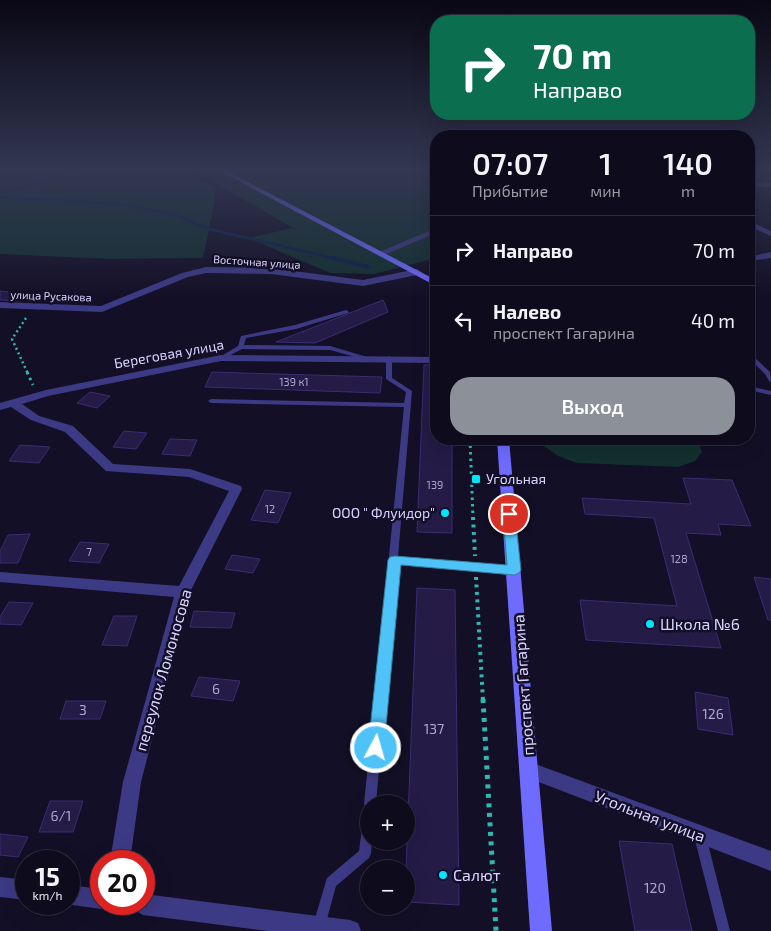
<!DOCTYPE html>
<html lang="ru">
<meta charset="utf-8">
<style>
body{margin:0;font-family:"Exo 2",sans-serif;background:#1c1929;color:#f1f3f6;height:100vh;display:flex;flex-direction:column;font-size:19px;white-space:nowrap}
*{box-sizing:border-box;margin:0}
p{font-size:16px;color:#9b9ba3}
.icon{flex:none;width:28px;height:28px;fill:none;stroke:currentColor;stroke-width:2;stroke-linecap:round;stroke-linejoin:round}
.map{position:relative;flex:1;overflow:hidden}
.details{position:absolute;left:430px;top:130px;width:325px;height:315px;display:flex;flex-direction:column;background:#0e0b1c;border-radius:20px;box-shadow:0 5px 20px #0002,0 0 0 1px #2e2b3b}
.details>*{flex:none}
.banner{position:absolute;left:430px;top:15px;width:325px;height:105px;border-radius:20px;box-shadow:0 5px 20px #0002,0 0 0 1px #2e2b3b;background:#0b6e4f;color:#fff;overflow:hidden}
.tools{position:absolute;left:360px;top:795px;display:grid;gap:10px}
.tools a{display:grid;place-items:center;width:55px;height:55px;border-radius:50%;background:#0e0b1c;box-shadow:0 5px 20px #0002,0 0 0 1px #2e2b3b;font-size:25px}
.speed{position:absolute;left:15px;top:850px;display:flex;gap:10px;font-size:25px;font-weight:700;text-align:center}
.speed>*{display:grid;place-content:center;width:65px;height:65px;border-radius:50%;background:#0e0b1c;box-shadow:0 5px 20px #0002,0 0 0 1px #2e2b3b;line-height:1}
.speed small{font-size:12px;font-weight:400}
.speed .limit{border:8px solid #d22;background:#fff;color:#111}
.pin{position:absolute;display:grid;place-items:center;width:42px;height:42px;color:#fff;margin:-21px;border:2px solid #fff;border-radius:50%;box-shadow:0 1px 5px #0007}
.me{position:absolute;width:55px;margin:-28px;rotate:6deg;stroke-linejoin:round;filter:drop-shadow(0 0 4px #0008)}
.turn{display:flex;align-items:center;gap:18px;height:105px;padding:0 20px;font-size:22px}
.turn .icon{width:65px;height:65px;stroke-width:2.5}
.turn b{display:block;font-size:35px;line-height:42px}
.eta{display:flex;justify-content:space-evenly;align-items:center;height:85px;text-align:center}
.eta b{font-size:30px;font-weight:600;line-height:35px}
.cta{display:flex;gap:10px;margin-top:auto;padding:10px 20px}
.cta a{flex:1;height:58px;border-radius:20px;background:#8c9099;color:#fff;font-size:20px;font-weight:600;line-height:58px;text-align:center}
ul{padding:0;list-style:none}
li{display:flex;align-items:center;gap:15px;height:70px;padding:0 20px;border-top:1px solid #2e2b3b}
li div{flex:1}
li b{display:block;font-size:19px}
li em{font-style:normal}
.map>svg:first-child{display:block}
.green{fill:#12302f}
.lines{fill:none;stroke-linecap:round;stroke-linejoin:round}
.stream-far1{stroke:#0c2248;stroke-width:3}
.stream{stroke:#0c2248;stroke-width:4}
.building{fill:#241b47;stroke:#3b2d73}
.path-far3{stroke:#2fb8b0;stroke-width:2.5;stroke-dasharray:2 3;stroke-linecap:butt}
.path-far2{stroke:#2fb8b0;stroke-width:3;stroke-dasharray:2.5 4;stroke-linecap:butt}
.path-far1{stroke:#2fb8b0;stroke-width:4;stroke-dasharray:3 4.5;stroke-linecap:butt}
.path{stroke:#2fb8b0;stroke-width:5;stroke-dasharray:4 5.5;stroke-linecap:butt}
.service{fill:#3d3a85;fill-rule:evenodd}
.minor{fill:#3d3a85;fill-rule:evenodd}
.secondary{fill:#6f6bff;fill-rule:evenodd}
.route{fill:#4fc3f7;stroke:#337fa1}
.poi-dot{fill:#00e5ff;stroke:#130f26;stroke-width:2}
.labels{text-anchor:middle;stroke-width:5;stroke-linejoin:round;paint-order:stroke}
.far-street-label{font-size:11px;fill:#d9d4ff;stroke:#130f26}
.number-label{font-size:11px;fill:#aca6d1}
.street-label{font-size:14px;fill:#d9d4ff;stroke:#130f26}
.poi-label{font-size:14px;fill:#d9d4ff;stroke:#130f26;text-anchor:start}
.near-number-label{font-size:14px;fill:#aca6d1}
.near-poi-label{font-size:16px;fill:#d9d4ff;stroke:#130f26;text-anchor:start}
.near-street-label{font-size:16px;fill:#d9d4ff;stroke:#130f26}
</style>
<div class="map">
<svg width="771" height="931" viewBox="0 0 771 931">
<rect width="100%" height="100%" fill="#130f26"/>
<g class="green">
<polygon points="0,169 179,169 215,188 214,205 203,258 109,259 0,254"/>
<polygon points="192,169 351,169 381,174 423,174 423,184 436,190 436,258 374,274 330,273 249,238 293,228"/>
<polygon points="542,439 697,439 702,452 695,461 678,467 577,463 558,456 544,446"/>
</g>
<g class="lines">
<g class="stream-far1">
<polyline points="0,193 90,169"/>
<polyline points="0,197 118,204 176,215 209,229 337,259"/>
</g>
<polyline class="stream" points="332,258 369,267"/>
</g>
<g class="building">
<polygon points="0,291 30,294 22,301 0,300"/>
<polygon points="383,300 388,312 315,343 276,342"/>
<polygon points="424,365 436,365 436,439 452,439 452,533 417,532"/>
<polygon points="212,372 242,373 382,377 380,393 205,387"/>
<polygon points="90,392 110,396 97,408 77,403"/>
<polygon points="124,431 147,433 136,449 113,447"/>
<polygon points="170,439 197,440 190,456 162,454"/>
<polygon points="20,445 50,447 39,463 9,461"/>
<polygon points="683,478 732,480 751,526 718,524 721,535 686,533 721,648 586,640 580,600 677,606 654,518 585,514 582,498 691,504"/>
<polygon points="265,490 291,493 278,523 251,520"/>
<polygon points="30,534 18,563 0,563 0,551 8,535"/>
<polygon points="80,542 109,544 99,563 69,561"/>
<polygon points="232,555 260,559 253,573 225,569"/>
<polygon points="754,577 771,579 771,620 768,620"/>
<polygon points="417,588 455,590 459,905 406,902 406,869"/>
<polygon points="9,602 33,603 21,625 0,624 0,617"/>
<polygon points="194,611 235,613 231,628 190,627"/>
<polygon points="114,616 137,616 127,646 102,645"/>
<polygon points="199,677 240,681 233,701 191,696"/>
<polygon points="695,692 728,698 733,735 698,729"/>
<polygon points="66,701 106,701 100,719 60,719"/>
<polygon points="50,801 83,801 73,832 39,832"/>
<polygon points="0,834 28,837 18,857 0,855"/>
<polygon points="619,841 672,844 692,931 635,931"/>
</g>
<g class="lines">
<polyline class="path-far3" points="26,318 12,339 28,374"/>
<g class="path-far2">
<polyline points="27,372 33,385"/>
<polyline points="470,439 473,518"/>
</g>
<g class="path-far1">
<polyline points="473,517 475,556"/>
<polyline points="476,577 483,701"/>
</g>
<polyline class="path" points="483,699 496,931"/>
<g class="service">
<polygon points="346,310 349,312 348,313 296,329 246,338 244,345 330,346 367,357 367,359 363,359 330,350 242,349 223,359 219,359 218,358 238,346 241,336 295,325"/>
<polygon points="749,353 751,354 770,372 771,382 769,381 765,374 749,358"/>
<polygon points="389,356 392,358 392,378 412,391 398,557 514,567 517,568 518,570 517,572 514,573 397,563 376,804 369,804 369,809 366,808 364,804 404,407 211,403 208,401 211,399 404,403 406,392 386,379 386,358"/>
<polygon points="749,386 771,391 771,395 749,390"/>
<polygon points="369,815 369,841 372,841 371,854 369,858 336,886 324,930 320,931 314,930 313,925 327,878 359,851 363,820 365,816"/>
<polygon points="700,830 704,832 706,836 730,931 718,931 694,836 696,832"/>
</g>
<g class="minor">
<polygon points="749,182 771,183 771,187 749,186"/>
<polygon points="749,221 771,231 771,236 749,226"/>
<polygon points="436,228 436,233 384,255 377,253"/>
<polygon points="771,252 771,258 749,261 749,257"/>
<polygon points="206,267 271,268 363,280 417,269 421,272 417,275 363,286 271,274 206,273 188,277 102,312 0,308 0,302 101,306 182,273"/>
<polygon points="221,355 436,357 436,363 221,361 48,396 22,404 39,416 73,426 113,464 190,469 241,486 242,489 190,592 141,782 130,861 110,861 123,782 174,597 0,582 0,572 179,586 229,491 189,477 106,471 65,432 31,420 11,407 0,410 0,403 46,390"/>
<polygon points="530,762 771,851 771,871 523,776 521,770 523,764"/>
<polygon points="0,877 26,880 26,900 0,897"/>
<polygon points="69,885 101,889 101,904 110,904 108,906 101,909 65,904 69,904"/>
<polygon points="144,894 350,920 358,923 361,931 268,931 143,915 136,911 132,904 144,904"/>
</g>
<g class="secondary">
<polygon points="216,169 223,169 436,280 436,286"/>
<polygon points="497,439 509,439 552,931 530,931"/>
</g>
</g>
<linearGradient id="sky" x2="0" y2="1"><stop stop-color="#0a0815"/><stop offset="0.57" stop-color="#333752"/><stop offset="1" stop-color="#333752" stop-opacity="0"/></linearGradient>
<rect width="771" height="299" fill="url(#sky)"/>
<polygon class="route" points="509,510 515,514 521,570 519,573 514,575 401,565 384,748 382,753 376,755 370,753 368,748 388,560 390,557 395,556 507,565 503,514"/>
<g class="poi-dot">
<rect x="471" y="474" width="10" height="10" rx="2.5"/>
<circle cx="445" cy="513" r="5"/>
<circle cx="650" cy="624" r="5"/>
<circle cx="443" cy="875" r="5"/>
</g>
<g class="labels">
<g class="far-street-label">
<text transform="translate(257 262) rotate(4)" y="4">Восточная улица</text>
<text transform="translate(51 296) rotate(2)" y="4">улица Русакова</text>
</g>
<g class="number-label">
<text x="294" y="386">139 к1</text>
<text x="435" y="489">139</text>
<text x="270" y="513">12</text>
<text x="89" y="556">7</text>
<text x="679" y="563">128</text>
</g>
<g class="street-label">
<text transform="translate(169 354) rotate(-10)" y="5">Береговая улица</text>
</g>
<g class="poi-label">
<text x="486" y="484">Угольная</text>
<text x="435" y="518" text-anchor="end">ООО " Флуидор"</text>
</g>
<g class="near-number-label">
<text x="216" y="694">6</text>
<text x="83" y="715">3</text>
<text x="713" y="719">126</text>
<text x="434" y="734">137</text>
<text x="61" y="821">6/1</text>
<text x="655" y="893">120</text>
</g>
<g class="near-poi-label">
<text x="660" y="630">Школа №6</text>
<text x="453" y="881">Салют</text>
</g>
<g class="near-street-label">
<text transform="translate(163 670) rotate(-74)" y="6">переулок Ломоносова</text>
<text transform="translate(523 685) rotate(-94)" y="6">проспект Гагарина</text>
<text transform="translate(650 816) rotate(21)" y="6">Угольная улица</text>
</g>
</g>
</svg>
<div class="tools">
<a>+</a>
<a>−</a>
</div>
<div class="speed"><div>15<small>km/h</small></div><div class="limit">20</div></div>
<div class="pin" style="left:509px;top:514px;background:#d93025"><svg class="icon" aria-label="arrive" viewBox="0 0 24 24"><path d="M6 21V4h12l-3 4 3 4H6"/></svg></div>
<svg class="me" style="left:376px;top:748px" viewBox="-20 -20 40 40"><circle r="17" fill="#4fc3f7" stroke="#fff" stroke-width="3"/><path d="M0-11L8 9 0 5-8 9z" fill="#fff"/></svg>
<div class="banner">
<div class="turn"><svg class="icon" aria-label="right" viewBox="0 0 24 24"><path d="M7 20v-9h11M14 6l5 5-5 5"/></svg><div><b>70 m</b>Направо</div></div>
</div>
<section class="details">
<div class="eta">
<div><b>07:07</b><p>Прибытие</p></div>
<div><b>1</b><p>мин</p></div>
<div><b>140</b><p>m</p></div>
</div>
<ul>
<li><svg class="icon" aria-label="right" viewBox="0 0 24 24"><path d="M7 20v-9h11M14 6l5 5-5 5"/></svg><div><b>Направо</b></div><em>70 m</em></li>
<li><svg class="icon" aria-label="left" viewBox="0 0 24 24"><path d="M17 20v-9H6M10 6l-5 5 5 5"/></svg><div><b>Налево</b><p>проспект Гагарина</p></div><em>40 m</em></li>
</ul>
<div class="cta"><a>Выход</a></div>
</section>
</div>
